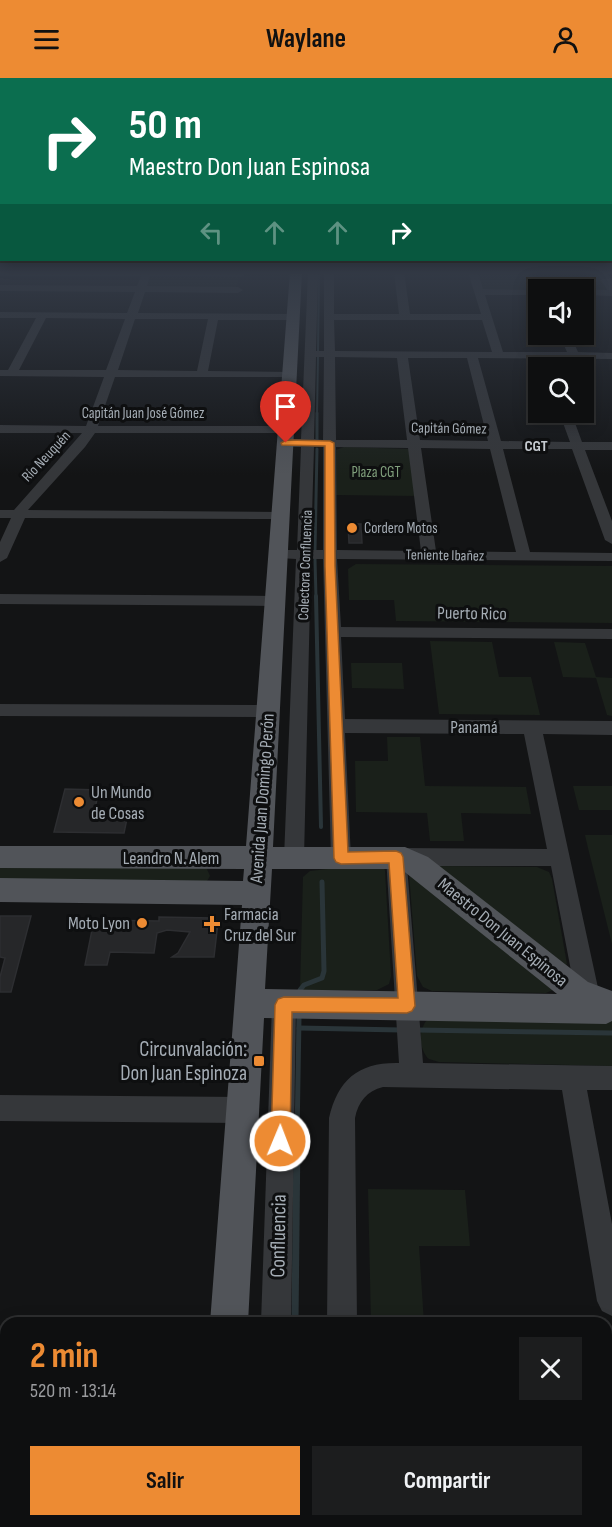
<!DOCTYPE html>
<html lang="es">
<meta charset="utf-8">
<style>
body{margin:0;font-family:"Sofia Sans Condensed",sans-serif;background:#1c1d1e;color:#f1f3f6;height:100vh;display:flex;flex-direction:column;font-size:22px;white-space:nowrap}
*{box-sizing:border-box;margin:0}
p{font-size:20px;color:#9b9c9f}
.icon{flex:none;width:33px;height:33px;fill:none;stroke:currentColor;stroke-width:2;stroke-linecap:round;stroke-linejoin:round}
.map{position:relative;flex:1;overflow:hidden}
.side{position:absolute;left:0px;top:1239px;width:612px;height:210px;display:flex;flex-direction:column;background:#0e0f10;border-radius:18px 18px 0 0;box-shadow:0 3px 15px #0003,0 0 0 2px #2e2f30}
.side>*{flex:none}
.banner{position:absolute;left:0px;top:0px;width:612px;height:183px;box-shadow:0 3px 15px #0003,0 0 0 2px #2e2f30;background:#0b6e4f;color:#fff;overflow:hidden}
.tools{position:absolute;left:528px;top:201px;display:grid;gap:12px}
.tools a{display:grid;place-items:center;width:66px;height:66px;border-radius:0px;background:#0e0f10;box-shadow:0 3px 15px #0003,0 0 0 2px #2e2f30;font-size:30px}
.pin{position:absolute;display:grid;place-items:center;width:51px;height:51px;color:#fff;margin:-62px -26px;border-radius:50% 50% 50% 0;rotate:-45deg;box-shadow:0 0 6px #0007}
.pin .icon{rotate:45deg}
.me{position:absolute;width:66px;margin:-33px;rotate:1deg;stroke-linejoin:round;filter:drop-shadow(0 0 4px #0008)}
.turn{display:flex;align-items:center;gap:21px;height:126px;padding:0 30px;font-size:27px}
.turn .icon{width:78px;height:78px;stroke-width:2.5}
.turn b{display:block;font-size:42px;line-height:51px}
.lanes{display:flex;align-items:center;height:57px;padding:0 30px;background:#0003;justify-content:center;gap:30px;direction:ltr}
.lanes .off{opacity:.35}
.round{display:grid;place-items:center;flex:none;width:63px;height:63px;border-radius:0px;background:#1c1d1e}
.summary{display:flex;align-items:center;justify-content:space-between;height:102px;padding:0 30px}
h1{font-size:36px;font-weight:700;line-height:45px;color:#ed8b33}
.primary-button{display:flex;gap:12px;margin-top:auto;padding:12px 30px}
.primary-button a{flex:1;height:69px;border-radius:0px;background:#ed8b33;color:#111;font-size:24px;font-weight:700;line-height:69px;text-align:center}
.primary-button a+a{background:#1c1d1e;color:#f1f3f6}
header{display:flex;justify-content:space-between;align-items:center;height:78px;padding:0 30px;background:#ed8b33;color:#111;font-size:27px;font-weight:700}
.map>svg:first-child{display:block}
.green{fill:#1a201a}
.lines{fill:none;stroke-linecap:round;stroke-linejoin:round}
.stream-far4{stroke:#2a3539;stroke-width:2}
.stream-far3{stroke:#2a3539;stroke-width:3}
.stream-far2{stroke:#2a3539;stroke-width:4}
.stream-far1{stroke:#2a3539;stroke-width:5}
.stream{stroke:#2a3539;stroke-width:7}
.building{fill:#262729;stroke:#2d2e31;stroke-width:1.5}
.minor{fill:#35373a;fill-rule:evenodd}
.major{fill:#515459;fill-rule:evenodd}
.route{fill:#ed8b33;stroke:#9a5a21;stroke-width:1.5}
.poi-dot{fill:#ed8b33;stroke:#0e0f10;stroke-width:2}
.labels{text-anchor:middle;stroke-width:6;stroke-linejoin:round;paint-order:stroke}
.far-street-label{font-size:15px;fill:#a5adb5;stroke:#0e0f10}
.far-park-label{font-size:15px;fill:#81a07d;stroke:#0e0f10}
.far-poi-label{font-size:15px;fill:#a5adb5;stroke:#0e0f10;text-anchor:start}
.far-neighbourhood-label{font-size:16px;font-weight:bold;fill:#c6cbd1;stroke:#0e0f10}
.street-label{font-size:18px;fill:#a5adb5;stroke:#0e0f10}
.poi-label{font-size:18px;fill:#a5adb5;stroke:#0e0f10;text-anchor:start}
.near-poi-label{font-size:21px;fill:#a5adb5;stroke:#0e0f10;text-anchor:end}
.near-street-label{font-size:21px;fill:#a5adb5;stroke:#0e0f10}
</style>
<header><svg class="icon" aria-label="menu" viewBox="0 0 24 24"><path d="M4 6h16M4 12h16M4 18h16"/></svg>Waylane<svg class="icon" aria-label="person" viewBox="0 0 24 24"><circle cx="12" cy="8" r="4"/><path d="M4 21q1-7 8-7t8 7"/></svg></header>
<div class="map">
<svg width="612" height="1449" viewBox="0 0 612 1449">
<rect width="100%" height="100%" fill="#131415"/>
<g class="green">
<polygon points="476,194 597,194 607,211 601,213 483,211"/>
<polygon points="151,196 239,197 236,211 145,210"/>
<polygon points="344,369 409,371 416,418 336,417 336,372"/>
<polygon points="356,486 612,488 612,545 396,543 394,522 349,522 348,491"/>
<polygon points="430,563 492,564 499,599 531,599 540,637 439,636"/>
<polygon points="554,564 585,565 596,599 612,600 612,638 607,637 596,600 563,599"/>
<polygon points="351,585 402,585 404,611 352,610"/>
<polygon points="387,659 420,659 425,708 526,709 531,736 461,735 464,763 430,763 427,735 356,734 355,683 388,683"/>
<polygon points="573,708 612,708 612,732 579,732"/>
<polygon points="585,757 612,757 612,866 588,770"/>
<polygon points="0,785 206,789 210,798 207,803 0,803"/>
<polygon points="362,787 384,790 385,793 391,898 389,906 377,912 300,912 303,799 310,793"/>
<polygon points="438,788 537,789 549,794 552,801 567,886 566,887"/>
<polygon points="409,795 553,912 546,915 432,913 423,909 417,898"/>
<path d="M612 941V988L439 984 429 981C419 972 418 952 427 942Z"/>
<polygon points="368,1111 465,1112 470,1168 419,1168 424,1245 371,1245"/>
</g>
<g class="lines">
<g class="stream-far4">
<polyline points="318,273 319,194"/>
<polyline points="317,337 318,279"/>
</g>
<g class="stream-far3">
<polyline points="317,362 317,335"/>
<polyline points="315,472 317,371"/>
<polyline points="315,481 316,520"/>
</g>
<polyline class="stream-far2" points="316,518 321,749"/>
<g class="stream-far1">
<polyline points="300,912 304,907 322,900 324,893 322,804"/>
<polyline points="299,950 401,952"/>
<polyline points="416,952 612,955"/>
<polyline points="297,1059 299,940"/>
</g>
<g class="stream">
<polyline points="295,1245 297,1057"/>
<polyline points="293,1443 293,1449"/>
</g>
</g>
<g class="building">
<polygon points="348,446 361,446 362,465 349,465"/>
<polygon points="65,711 99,712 94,735 128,736 124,755 54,754"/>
<polygon points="0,838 31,838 11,914 0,914 0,899 5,880 0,879"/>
<polygon points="159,839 213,840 218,844 214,879 172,879 178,875 190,854 167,852 157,855 154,875 110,874 107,887 85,887 94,842 159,843"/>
</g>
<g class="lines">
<g class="minor">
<path d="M0 194H244V198L241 199 150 198 147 208 238 209 243 212 238 215 145 214 138 235 293 236 298 239 293 242H218L208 293 290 294 294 295V299H115L98 348H286L290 349 292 352 290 355H95L85 369 28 432 281 434 288 438 286 441 25 440 7 480 0 484V464L11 440H0V432H14L82 355H0V347L86 348 104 299 0 298V292H8L36 240H0V234L127 235 135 214 0 213V207L137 208 141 198H0ZM46 240 125 241 106 292H19ZM135 241H208L197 293 118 292Z"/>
<path d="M308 194H318L316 273H324V194H334V236H399L394 194H404L410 236H481L468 194H478L483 211 540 212 538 217H485L503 274H567L559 256H570L578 274 612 275V281L478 280 501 363 570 364 559 334H571L582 364H612V372H585L612 443V466L605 462 572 371H503L530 474 612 475V483L337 481 341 549 612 551V561L341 559 345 641 612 643V657L543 656 600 919 596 927 588 930 580 927 576 919 551 788H407L423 985 612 988V1012H587L612 1146V1238L602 1233 597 1223 562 1012 383 1009C367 1013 358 1024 355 1040L357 1245H327L329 1040C338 1001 359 984 399 985L386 779 389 773 396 770 547 771 524 656 345 655 351 780 348 786 341 789 334 786 331 780 323 481H311L304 780 301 786 294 789 287 786 284 780 296 481 279 480 272 476 279 472H297L301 369H286L280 365 286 361H301ZM334 242H482L492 274 335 273ZM316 279H324L323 362 314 361ZM335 279 397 280 407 362H336ZM408 280H467L488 363 420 362ZM314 369H323V472H311ZM336 369 408 370 421 473 337 472ZM421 370 490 371 516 474 436 473Z"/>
<polygon points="597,194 607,194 612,203 612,218 584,217 584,211 607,212"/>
<polygon points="0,516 274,518 282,523 274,528 0,526"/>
<polygon points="0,626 267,627 273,628 276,633 273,638 267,639 0,638"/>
<polygon points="284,916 292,919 296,927 291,1245 261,1245 272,927 276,919"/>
<polygon points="0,1017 242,1019 251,1023 255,1032 251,1041 242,1045 0,1043"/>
<rect x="606" y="1302" width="6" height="30"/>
<rect x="0" y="1319" width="6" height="32"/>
<rect x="255" y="1443" width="34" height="6"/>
<polygon points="322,1443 383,1443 385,1449 322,1449"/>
</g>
<g class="major">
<path d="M290 194H302L273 769H405L428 779 588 904 612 913V943L606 946 264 940 248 1245H210L242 827 0 824V800L243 803 244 791 0 790V768H246ZM272 791H401L557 916 265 911Z"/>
<rect x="194" y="1443" width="44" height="6"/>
</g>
</g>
<linearGradient id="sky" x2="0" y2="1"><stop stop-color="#0a0b0c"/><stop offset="0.49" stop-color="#333a46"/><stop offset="1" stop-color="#333a46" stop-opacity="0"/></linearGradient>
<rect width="612" height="397" fill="url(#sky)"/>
<polygon class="route" points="286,362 330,363 334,365 335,488 348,774 396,773 401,775 403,779 415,928 412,933 407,935 292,934 290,1063 287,1069 280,1072 274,1069 271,1063 275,927 278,921 284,919 398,920 389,785 341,786 336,784 334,780 325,488 325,368 282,367 281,365"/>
<g class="poi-dot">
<circle cx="352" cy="450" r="6"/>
<circle cx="79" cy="724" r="6"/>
<circle cx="142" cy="845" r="6"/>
<path d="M209 837h6v6h6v6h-6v6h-6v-6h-6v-6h6z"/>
<rect x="253" y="977" width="12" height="12" rx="3"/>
</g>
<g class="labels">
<g class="far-street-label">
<text x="143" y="340">Capitán Juan José Gómez</text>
<text transform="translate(449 350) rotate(1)" y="5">Capitán Gómez</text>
<text transform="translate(46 378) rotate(-47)" y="5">Río Neuquén</text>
<text transform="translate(445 477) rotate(1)" y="5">Teniente Ibañez</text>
<text transform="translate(305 487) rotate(-88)" y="5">Colectora Confluencia</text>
</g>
<g class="far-park-label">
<text x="376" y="399">Plaza CGT</text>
</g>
<g class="far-poi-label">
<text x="364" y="455">Cordero Motos</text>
</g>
<g class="far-neighbourhood-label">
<text x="536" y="373">CGT</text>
</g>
<g class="street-label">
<text transform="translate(472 535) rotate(1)" y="6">Puerto Rico</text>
<text x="474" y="655">Panamá</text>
<text transform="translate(262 720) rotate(-86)" y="6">Avenida Juan Domingo Perón</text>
<text x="171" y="786">Leandro N. Alem</text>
<text transform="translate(503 854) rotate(39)" y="6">Maestro Don Juan Espinosa</text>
</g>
<g class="poi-label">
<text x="91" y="720">Un Mundo<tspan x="91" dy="21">de Cosas</tspan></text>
<text x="224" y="842">Farmacia<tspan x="224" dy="21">Cruz del Sur</tspan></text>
<text x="130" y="851" text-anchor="end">Moto Lyon</text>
</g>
<g class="near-poi-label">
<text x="247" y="978">Circunvalación:<tspan x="247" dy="24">Don Juan Espinoza</tspan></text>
</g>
<g class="near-street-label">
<text transform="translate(278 1158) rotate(-89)" y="7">Confluencia</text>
</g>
</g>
</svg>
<div class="tools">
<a><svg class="icon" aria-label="sound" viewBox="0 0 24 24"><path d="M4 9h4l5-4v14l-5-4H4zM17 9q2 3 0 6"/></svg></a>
<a><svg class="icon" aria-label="search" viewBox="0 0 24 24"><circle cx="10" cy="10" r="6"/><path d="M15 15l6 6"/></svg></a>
</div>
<div class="pin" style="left:286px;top:365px;background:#d93025"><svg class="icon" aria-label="arrive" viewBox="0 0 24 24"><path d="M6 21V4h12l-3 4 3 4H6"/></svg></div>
<svg class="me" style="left:280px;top:1063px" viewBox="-20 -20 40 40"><circle r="17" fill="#ed8b33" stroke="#fff" stroke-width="3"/><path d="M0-11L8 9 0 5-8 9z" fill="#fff"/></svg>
<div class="banner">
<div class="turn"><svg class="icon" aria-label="right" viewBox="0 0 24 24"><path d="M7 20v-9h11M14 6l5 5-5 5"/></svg><div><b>50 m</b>Maestro Don Juan Espinosa</div></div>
<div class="lanes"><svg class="icon off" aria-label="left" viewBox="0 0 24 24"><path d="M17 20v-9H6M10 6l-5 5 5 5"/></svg><svg class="icon off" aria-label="ahead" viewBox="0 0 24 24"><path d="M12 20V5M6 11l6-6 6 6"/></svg><svg class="icon off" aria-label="ahead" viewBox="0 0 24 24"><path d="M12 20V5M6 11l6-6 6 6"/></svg><svg class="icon" aria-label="right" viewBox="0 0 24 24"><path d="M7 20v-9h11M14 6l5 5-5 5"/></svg></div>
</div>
<section class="side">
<div class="summary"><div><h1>2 min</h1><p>520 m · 13:14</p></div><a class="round"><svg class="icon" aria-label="close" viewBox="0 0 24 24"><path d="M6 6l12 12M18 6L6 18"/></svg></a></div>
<div class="primary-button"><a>Salir</a><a>Compartir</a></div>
</section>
</div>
